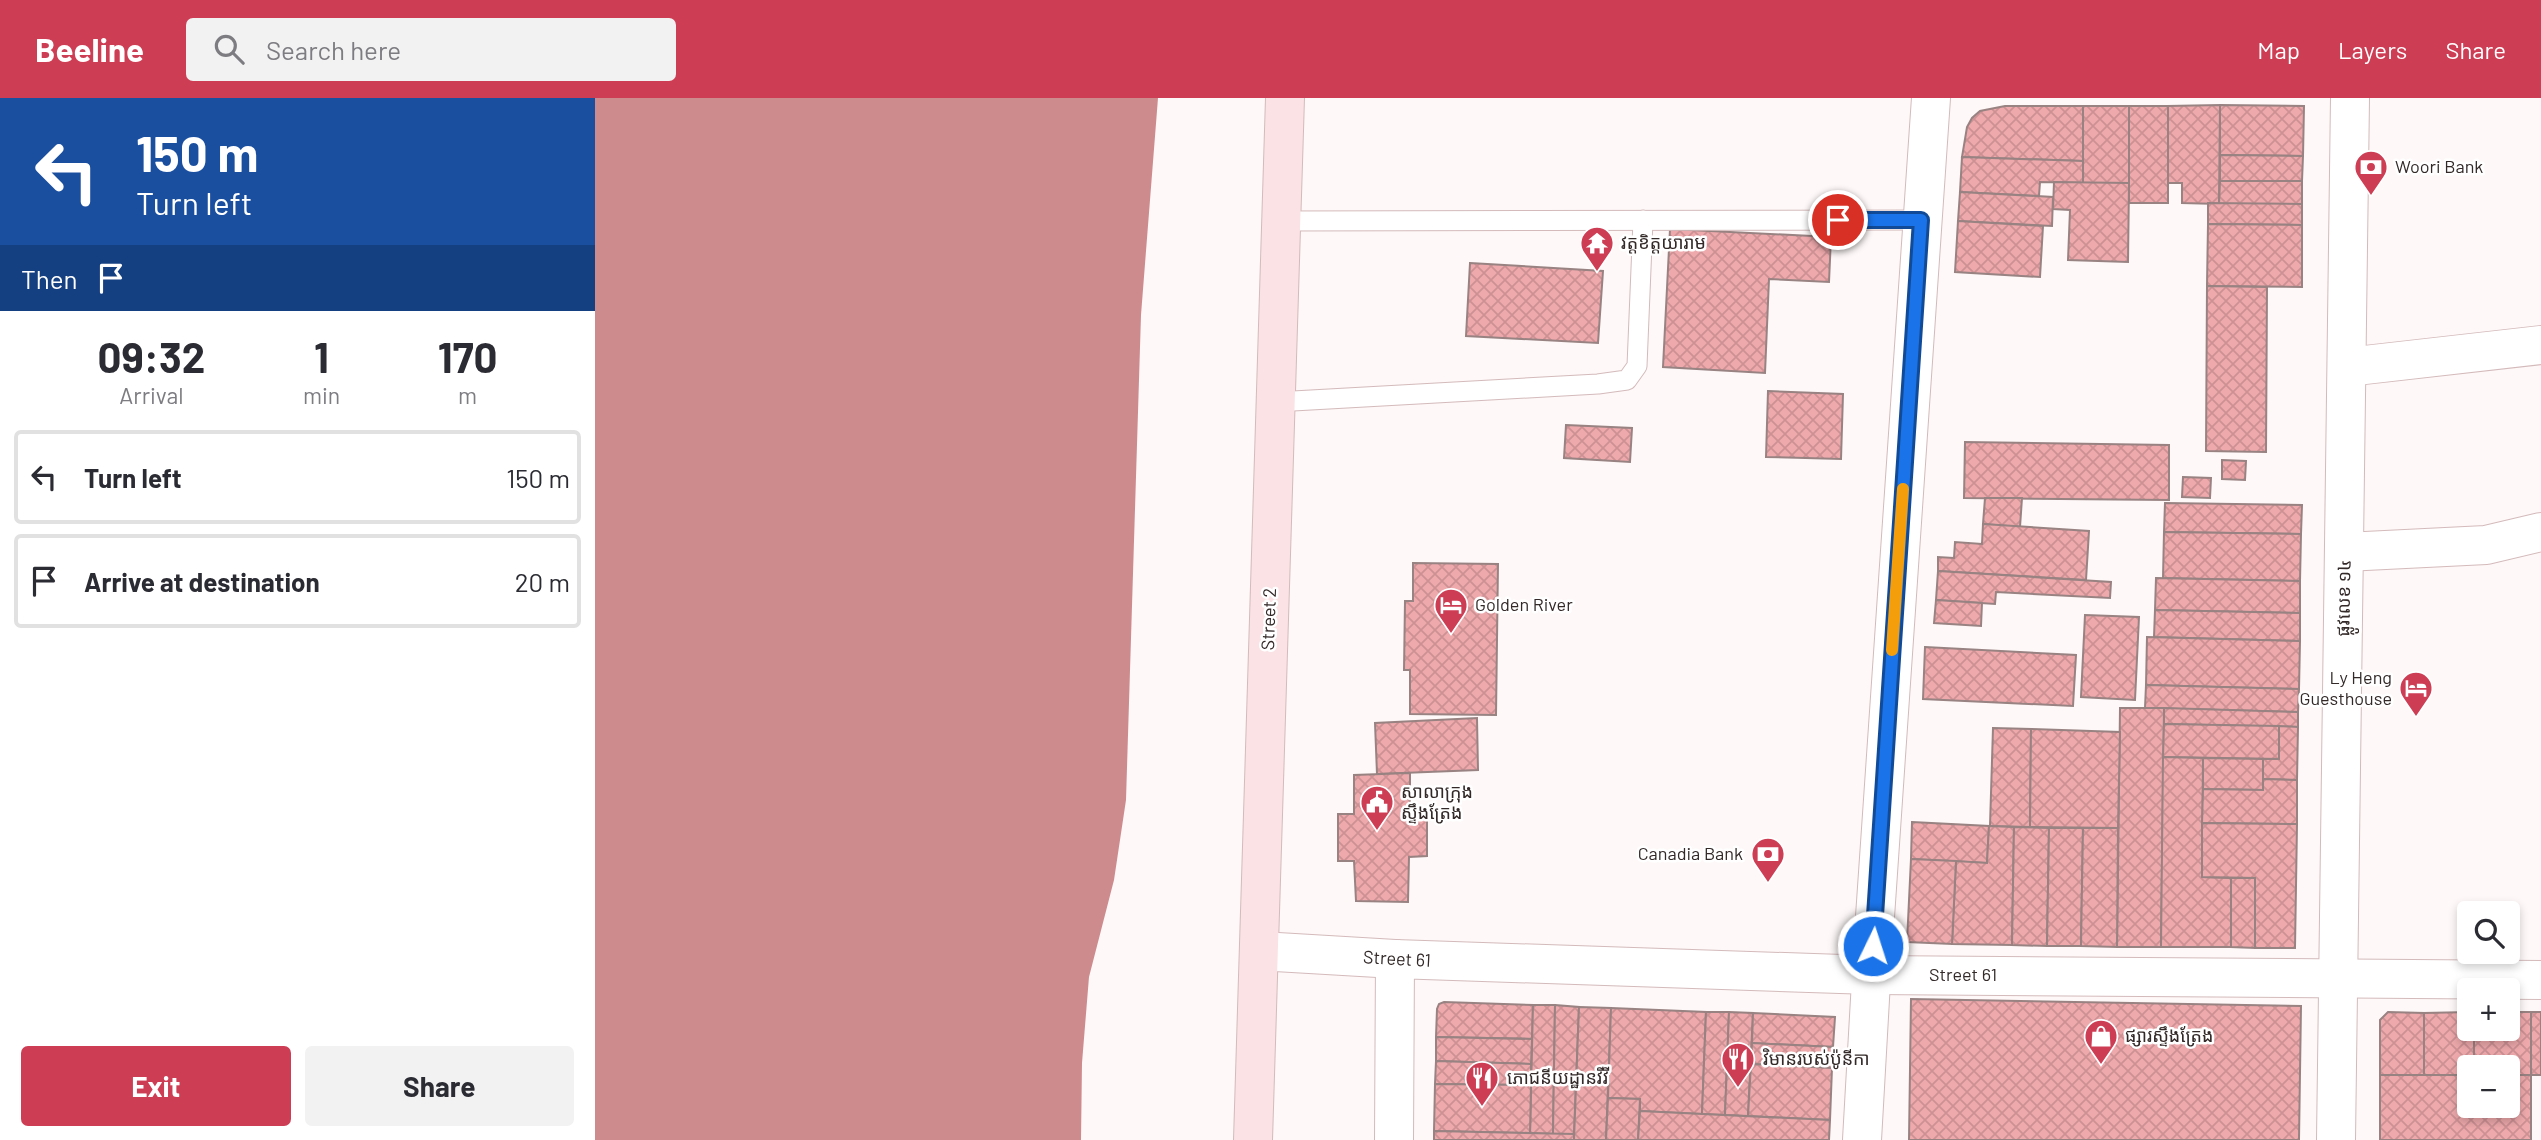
<!DOCTYPE html>
<meta charset="utf-8">
<style>
body{margin:0;font-family:Barlow,"Noto Sans Khmer",sans-serif;background:#f2f2f3;color:#2b2b33;height:100vh;display:flex;flex-direction:column;font-size:26px;white-space:nowrap}
*{box-sizing:border-box;margin:0}
p{font-size:23px;color:#7c7c81}
.icon{flex:none;width:38px;height:38px;fill:none;stroke:currentColor;stroke-width:2;stroke-linecap:round;stroke-linejoin:round}
.map{position:relative;flex:1;overflow:hidden}
.details{display:flex;flex-direction:column;background:#fff;width:595px}
.details>*{flex:none}
.banner{background:#1a4fa0;color:#fff;overflow:hidden}
.buttons{position:absolute;left:1862px;top:803px;display:grid;gap:14px}
.buttons a{display:grid;place-items:center;width:63px;height:63px;border-radius:7px;background:#fff;box-shadow:0 4px 10px #0003;font-size:35px}
.pin{position:absolute;display:grid;place-items:center;width:60px;height:60px;color:#fff;margin:-30px;border:4px solid #fff;border-radius:50%;box-shadow:0 2px 7px #0007}
.me{position:absolute;width:77px;margin:-38px;rotate:4deg;stroke-linejoin:round;filter:drop-shadow(0 0 5px #0008)}
.turn{display:flex;align-items:center;gap:24px;height:147px;padding:0 21px;font-size:32px}
.turn .icon{width:91px;height:91px;stroke-width:2.5}
.turn b{display:block;font-size:49px;line-height:60px}
.then{display:flex;align-items:center;height:66px;padding:0 21px;background:#0003;gap:14px;font-size:26px}
.eta{display:flex;justify-content:space-evenly;align-items:center;height:119px;text-align:center}
.eta b{font-size:42px;font-weight:700;line-height:49px}
.primary-button{display:flex;gap:14px;margin-top:auto;padding:14px 21px}
.primary-button a{flex:1;height:80px;border-radius:7px;background:#cd3d54;color:#fff;font-size:28px;font-weight:700;line-height:80px;text-align:center}
.primary-button a+a{background:#f2f2f3;color:#2b2b33}
ul{padding:0;list-style:none}
li{display:flex;align-items:center;gap:21px;height:94px;margin:0 14px 10px;padding:0 7px;border:4px solid #e1e1e2;border-radius:7px}
li div{flex:1}
li b{display:block;font-size:26px}
li em{font-style:normal}
header{display:flex;align-items:center;gap:42px;box-sizing:border-box;height:98px;padding:0 35px;background:#cd3d54;color:#fff}
header strong{font-size:33px}
nav{display:flex;gap:38px;margin-inline-start:auto;font-size:24px}
.search{width:490px;height:63px;background:#f2f2f3;display:flex;align-items:center;gap:18px;box-sizing:border-box;padding:0 24px;border-radius:7px;color:#7c7c81;font-size:26px}
main{display:flex;flex:1;min-height:0}
.map>svg:first-child{display:block}
.water{fill:#ce8b8e}
.building{fill:url(#building-cross-hatch);stroke:#998282;stroke-width:2}
.lines{fill:none;stroke-linecap:round;stroke-linejoin:round}
.service-casing{stroke:#d4babb;stroke-width:21}
.minor-casing{stroke:#d4babb;stroke-width:40}
.tertiary-casing{stroke:#d4babb;stroke-width:40}
.secondary-casing{stroke:#d4babb;stroke-width:40}
.service{stroke:#fff;stroke-width:19}
.minor{stroke:#fff;stroke-width:38}
.tertiary{stroke:#fff;stroke-width:38}
.secondary{stroke:#fbe2e4;stroke-width:38}
.route-casing{stroke:#114b97;stroke-width:18}
.route{stroke:#1a73e8;stroke-width:12}
.slow{stroke:#f59e0b;stroke-width:12}
.labels{text-anchor:middle;stroke-width:5;stroke-linejoin:round;paint-order:stroke}
.poi-label{font-size:18px;fill:#332929;stroke:#fff;text-anchor:start}
.street-label{font-size:18px;fill:#332929;stroke:#fff}
</style>
<header>
<strong>Beeline</strong>
<div class="search"><svg class="icon" aria-label="search" viewBox="0 0 24 24"><circle cx="10" cy="10" r="6"/><path d="M15 15l6 6"/></svg>Search here</div>
<nav><a>Map</a><a>Layers</a><a>Share</a></nav>
</header>
<main>
<section class="details">
<div class="banner">
<div class="turn"><svg class="icon" aria-label="left" viewBox="0 0 24 24"><path d="M17 20v-9H6M10 6l-5 5 5 5"/></svg><div><b>150 m</b>Turn left</div></div>
<div class="then">Then<svg class="icon" aria-label="arrive" viewBox="0 0 24 24"><path d="M6 21V4h12l-3 4 3 4H6"/></svg></div>
</div>
<div class="eta">
<div><b>09:32</b><p>Arrival</p></div>
<div><b>1</b><p>min</p></div>
<div><b>170</b><p>m</p></div>
</div>
<ul>
<li><svg class="icon" aria-label="left" viewBox="0 0 24 24"><path d="M17 20v-9H6M10 6l-5 5 5 5"/></svg><div><b>Turn left</b></div><em>150 m</em></li>
<li><svg class="icon" aria-label="arrive" viewBox="0 0 24 24"><path d="M6 21V4h12l-3 4 3 4H6"/></svg><div><b>Arrive at destination</b></div><em>20 m</em></li>
</ul>
<div class="primary-button"><a>Exit</a><a>Share</a></div>
</section>
<div class="map">
<svg width="1946" height="1042" viewBox="0 0 1946 1042">
<defs>
<pattern id="building-cross-hatch" width="8" height="8" patternUnits="userSpaceOnUse" patternTransform="scale(1.75)"><rect width="8" height="8" fill="#eea9ac"/><path d="M0 0l8 8M0 8l8-8" fill="none" stroke="#cd9194"/></pattern>
</defs>
<rect width="100%" height="100%" fill="#fef8f8"/>
<polygon class="water" points="0,0 563,0 546,217 531,702 519,782 494,879 487,965 486,1042 0,1042"/>
<g class="building">
<polygon points="1625,7 1709,8 1708,58 1625,57"/>
<polygon points="1625,7 1624,106 1587,105 1587,85 1573,85 1573,8"/>
<polygon points="1410,8 1488,8 1488,63 1367,59 1372,29 1377,20 1385,13"/>
<rect x="1488" y="8" width="46" height="77"/>
<rect x="1534" y="8" width="39" height="97"/>
<polygon points="1625,57 1708,58 1707,83 1625,83"/>
<polygon points="1367,59 1488,63 1488,85 1445,84 1444,98 1365,94"/>
<polygon points="1625,83 1707,83 1707,106 1624,106"/>
<polygon points="1459,84 1534,85 1533,164 1473,162 1475,112 1458,111"/>
<polygon points="1365,94 1458,99 1457,128 1363,123"/>
<polygon points="1613,105 1707,106 1707,127 1613,126"/>
<polygon points="1363,123 1448,128 1445,179 1360,174"/>
<polygon points="1613,126 1707,127 1707,189 1612,188"/>
<polygon points="1075,131 1236,139 1234,184 1174,181 1170,275 1068,269"/>
<polygon points="875,165 1008,173 1003,245 871,238"/>
<polygon points="1612,188 1672,189 1671,354 1611,353"/>
<polygon points="1173,293 1248,296 1246,361 1171,359"/>
<polygon points="971,327 1037,330 1035,364 969,360"/>
<polygon points="1370,344 1574,347 1574,402 1369,400"/>
<polygon points="1627,362 1651,363 1650,382 1627,381"/>
<polygon points="1588,379 1616,380 1615,400 1587,399"/>
<polygon points="1390,400 1427,400 1425,429 1388,426"/>
<polygon points="1570,405 1707,407 1706,436 1569,434"/>
<polygon points="1388,426 1494,433 1491,482 1343,473 1343,459 1359,460 1360,444 1387,446"/>
<polygon points="1569,434 1706,436 1705,483 1568,480"/>
<polygon points="818,465 903,466 901,617 815,616 815,572 809,572 810,503 818,503"/>
<polygon points="1343,473 1516,484 1515,500 1401,494 1400,506 1341,502"/>
<polygon points="1561,480 1705,483 1705,515 1560,512"/>
<polygon points="1341,502 1387,505 1386,528 1339,525"/>
<polygon points="1560,512 1705,515 1705,543 1559,539"/>
<polygon points="1490,517 1544,519 1540,602 1486,599"/>
<polygon points="1552,539 1705,543 1704,591 1551,587"/>
<polygon points="1330,549 1481,557 1478,608 1328,601"/>
<polygon points="1551,587 1704,591 1703,614 1550,610"/>
<polygon points="1525,610 1569,610 1566,849 1522,849"/>
<polygon points="1569,610 1703,614 1703,629 1569,626"/>
<polygon points="882,620 883,672 782,676 780,625"/>
<polygon points="1569,626 1684,628 1684,661 1568,659"/>
<polygon points="1684,628 1703,629 1702,682 1668,681 1668,661 1684,661"/>
<polygon points="1398,630 1436,631 1435,729 1395,728"/>
<polygon points="1436,631 1525,634 1523,730 1435,729"/>
<polygon points="1568,659 1608,660 1607,779 1636,780 1636,849 1566,849"/>
<polygon points="1608,660 1668,661 1668,692 1608,691"/>
<polygon points="815,675 815,716 832,716 832,758 814,759 813,804 761,803 759,763 743,763 743,716 759,716 759,677"/>
<polygon points="1668,681 1702,682 1702,726 1607,725 1608,691 1668,692"/>
<polygon points="1317,724 1394,728 1392,765 1316,761"/>
<polygon points="1607,725 1702,726 1700,850 1660,850 1660,780 1607,779"/>
<polygon points="1394,728 1419,729 1417,847 1357,846 1361,763 1392,765"/>
<polygon points="1419,729 1454,730 1452,848 1417,847"/>
<polygon points="1454,730 1488,730 1486,848 1452,848"/>
<polygon points="1488,730 1523,730 1522,849 1486,848"/>
<polygon points="1316,761 1361,763 1357,846 1312,844"/>
<polygon points="1636,780 1660,780 1660,850 1636,849"/>
<polygon points="1316,901 1706,908 1704,1042 1314,1042"/>
<polygon points="849,904 938,907 937,941 841,939 842,911 844,906"/>
<polygon points="938,907 960,907 958,1036 935,1035"/>
<polygon points="960,907 984,909 979,1036 958,1036"/>
<polygon points="984,909 1016,910 1011,1042 979,1042"/>
<polygon points="1016,910 1111,914 1107,1016 1045,1013 1045,1001 1013,1000"/>
<polygon points="1111,914 1134,914 1130,1017 1107,1016"/>
<polygon points="1134,914 1158,915 1153,1018 1130,1017"/>
<polygon points="1793,914 1829,915 1829,977 1785,977 1785,922"/>
<polygon points="1874,914 1874,931 1879,931 1879,970 1874,970 1874,977 1829,977 1829,915"/>
<polygon points="1913,914 1936,914 1936,977 1913,977 1913,970 1879,970 1879,931 1913,931"/>
<rect x="1936" y="914" width="10" height="63"/>
<polygon points="1158,915 1240,919 1238,949 1157,945"/>
<polygon points="841,939 937,941 936,966 841,963"/>
<polygon points="1157,945 1238,949 1237,970 1156,966"/>
<polygon points="841,963 936,966 936,987 840,986"/>
<polygon points="1156,966 1237,970 1235,1022 1153,1018"/>
<polygon points="1785,977 1874,977 1874,1008 1913,1008 1913,977 1936,977 1936,1042 1785,1042"/>
<polygon points="840,986 936,987 935,1035 839,1033"/>
<polygon points="1013,1000 1045,1001 1043,1042 1011,1042"/>
<polygon points="1045,1013 1235,1022 1234,1042 1043,1042"/>
<polygon points="839,1033 979,1036 979,1042 839,1042"/>
</g>
<g class="lines">
<defs>
<g id="service">
<polyline points="686,123 1326,122"/>
<polyline points="680,304 1003,286 1032,282 1042,268 1048,122"/>
</g>
<g id="minor">
<polyline points="1752,269 1946,247"/>
<polyline points="1750,454 1891,447 1946,434"/>
<polyline points="665,853 800,861"/>
<polyline points="1267,1042 1278,848 1336,0"/>
</g>
<g id="tertiary">
<polyline points="799,1042 800,861 1276,877 1946,882"/>
<polyline points="1741,1042 1755,0"/>
</g>
<polyline id="secondary" points="658,1042 690,0"/>
</defs>
<use href="#service" class="service-casing"/>
<use href="#minor" class="minor-casing"/>
<use href="#tertiary" class="tertiary-casing"/>
<use href="#secondary" class="secondary-casing"/>
<use href="#service" class="service"/>
<use href="#minor" class="minor"/>
<use href="#tertiary" class="tertiary"/>
<use href="#secondary" class="secondary"/>
</g>
<g class="lines">
<defs>
<polyline id="route" points="1243,122 1326,122 1278,848"/>
</defs>
<use href="#route" class="route-casing"/>
<use href="#route" class="route"/>
<polyline class="slow" points="1297,552 1308,391"/>
</g>
<defs>
<symbol id="bank-pin" viewBox="-11 -11 22 30"><path d="M0 17L-7.5 6A9.5 9.5 0 1 1 7.5 6Z" fill="#cd3d54" stroke="#fff"/><path d="M-6-4H6V4H-6ZM0-2.3a2.3 2.3 0 1 0 0 4.6a2.3 2.3 0 1 0 0-4.6Z" fill="#fff"/></symbol>
<symbol id="temple-pin" viewBox="-11 -11 22 30"><path d="M0 17L-7.5 6A9.5 9.5 0 1 1 7.5 6Z" fill="#cd3d54" stroke="#fff"/><path d="M0-6L5-2H3V0L6.5 2.5H4V6H1.5V3h-3V6H-4V2.5H-6.5L-3 0V-2H-5Z" fill="#fff"/></symbol>
<symbol id="hotel-pin" viewBox="-11 -11 22 30"><path d="M0 17L-7.5 6A9.5 9.5 0 1 1 7.5 6Z" fill="#cd3d54" stroke="#fff"/><path d="M-6-4.5h1.5V1H6V5H4.5V3h-9V5H-6ZM-4 0a1.8 1.8 0 1 1 3.6 0ZM.5 0V-2.5h3Q6-2.5 6 0Z" fill="#fff"/></symbol>
<symbol id="civic-pin" viewBox="-11 -11 22 30"><path d="M0 17L-7.5 6A9.5 9.5 0 1 1 7.5 6Z" fill="#cd3d54" stroke="#fff"/><path d="M-.6-6.5H3V-4.5H.6V-3L4-1V1h2V6H-6V1h2V-1L-.6-3ZM-1.2 2.5V6h2.4V2.5Z" fill="#fff"/></symbol>
<symbol id="shop-pin" viewBox="-11 -11 22 30"><path d="M0 17L-7.5 6A9.5 9.5 0 1 1 7.5 6Z" fill="#cd3d54" stroke="#fff"/><path d="M-5-2.5h2.3a2.7 3.5 0 0 1 5.4 0H5L5.5 6h-11ZM-1.5-2.5h3a1.5 2.3 0 0 0-3 0Z" fill="#fff"/></symbol>
<symbol id="restaurant-pin" viewBox="-11 -11 22 30"><path d="M0 17L-7.5 6A9.5 9.5 0 1 1 7.5 6Z" fill="#cd3d54" stroke="#fff"/><path d="M-5-6h1v4h1v-4h1v4h1v-4h1v5L-1.5 .5V6h-2V.5L-5-1ZM5-6V6H3V1.5H1.5Q1.5-4 5-6Z" fill="#fff"/></symbol>
</defs>
<g fill-rule="evenodd">
<use href="#bank-pin" x="1757" y="50" width="38" height="52"/>
<use href="#temple-pin" x="983" y="126" width="38" height="52"/>
<use href="#hotel-pin" x="837" y="488" width="38" height="52"/>
<use href="#hotel-pin" x="1802" y="571" width="38" height="52"/>
<use href="#civic-pin" x="763" y="685" width="38" height="52"/>
<use href="#bank-pin" x="1154" y="737" width="38" height="52"/>
<use href="#shop-pin" x="1487" y="919" width="38" height="52"/>
<use href="#restaurant-pin" x="1124" y="942" width="38" height="52"/>
<use href="#restaurant-pin" x="868" y="961" width="38" height="52"/>
</g>
<g class="labels">
<g class="poi-label">
<text x="1800" y="75">Woori Bank</text>
<text x="1026" y="151">វត្តខិត្តយារាម</text>
<text x="880" y="513">Golden River</text>
<text x="1797" y="586" text-anchor="end">Ly Heng<tspan x="1797" dy="21">Guesthouse</tspan></text>
<text x="806" y="700">សាលាក្រុង<tspan x="806" dy="21">ស្ទឹងត្រែង</tspan></text>
<text x="1148" y="762" text-anchor="end">Canadia Bank</text>
<text x="1530" y="944">ផ្សារស្ទឹងត្រែង</text>
<text x="1168" y="967">វិមានរបស់ប៉ូនីកា</text>
<text x="912" y="986">ភោជនីយដ្ឋានវីវី</text>
</g>
<g class="street-label">
<text transform="translate(1749 500) rotate(-89)" y="6">ផ្លូវលេខ ១៤</text>
<text transform="translate(674 521) rotate(-88)" y="6">Street 2</text>
<text transform="translate(802 861) rotate(3)" y="6">Street 61</text>
<text x="1368" y="883">Street 61</text>
</g>
</g>
</svg>
<div class="buttons">
<a><svg class="icon" aria-label="search" viewBox="0 0 24 24"><circle cx="10" cy="10" r="6"/><path d="M15 15l6 6"/></svg></a>
<a>+</a>
<a>−</a>
</div>
<div class="pin" style="left:1243px;top:122px;background:#d93025"><svg class="icon" aria-label="arrive" viewBox="0 0 24 24"><path d="M6 21V4h12l-3 4 3 4H6"/></svg></div>
<svg class="me" style="left:1278px;top:848px" viewBox="-20 -20 40 40"><circle r="17" fill="#1a73e8" stroke="#fff" stroke-width="3"/><path d="M0-11L8 9 0 5-8 9z" fill="#fff"/></svg>
</div>
</main>
